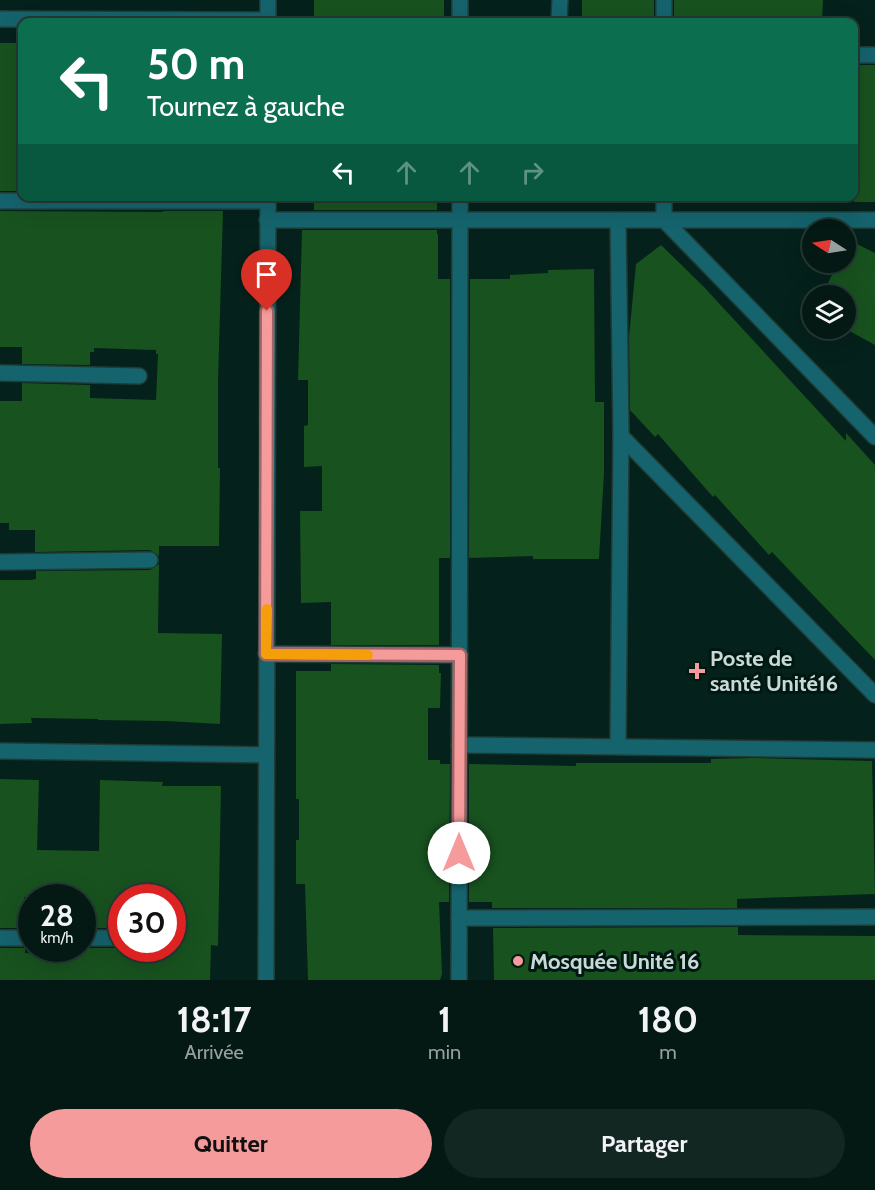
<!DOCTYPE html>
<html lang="fr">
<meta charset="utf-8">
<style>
body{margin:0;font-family:Cabin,sans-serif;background:#122622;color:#f1f3f6;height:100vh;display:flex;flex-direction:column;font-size:22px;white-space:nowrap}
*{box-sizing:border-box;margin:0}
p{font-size:20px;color:#97a0a0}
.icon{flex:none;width:33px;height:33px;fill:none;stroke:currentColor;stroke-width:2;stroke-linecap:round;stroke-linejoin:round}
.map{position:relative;height:980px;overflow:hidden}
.details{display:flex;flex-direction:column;background:#041914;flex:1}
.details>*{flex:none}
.guide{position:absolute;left:18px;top:18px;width:840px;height:183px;border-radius:12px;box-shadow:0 6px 24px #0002,0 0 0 2px #253834;background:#0b6e4f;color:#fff;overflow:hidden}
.needle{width:39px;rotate:282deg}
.fabs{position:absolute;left:802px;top:219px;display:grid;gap:12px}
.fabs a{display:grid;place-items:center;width:54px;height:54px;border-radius:50%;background:#041914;box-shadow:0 6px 24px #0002,0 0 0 2px #253834;font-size:30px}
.speed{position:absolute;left:18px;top:884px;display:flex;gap:12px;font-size:30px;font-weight:700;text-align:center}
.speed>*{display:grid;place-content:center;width:78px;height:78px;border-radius:50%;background:#041914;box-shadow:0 6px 24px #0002,0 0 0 2px #253834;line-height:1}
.speed small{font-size:15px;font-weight:400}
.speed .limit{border:9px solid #d22;background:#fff;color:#111}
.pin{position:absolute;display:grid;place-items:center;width:51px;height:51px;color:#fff;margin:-62px -26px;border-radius:50% 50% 50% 0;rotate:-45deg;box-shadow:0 0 6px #0007}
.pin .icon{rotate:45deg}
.me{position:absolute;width:66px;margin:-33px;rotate:0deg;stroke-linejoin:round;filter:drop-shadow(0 0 4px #0008)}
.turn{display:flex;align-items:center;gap:21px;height:126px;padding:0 30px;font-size:27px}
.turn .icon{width:78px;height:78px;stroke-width:2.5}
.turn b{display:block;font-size:42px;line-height:51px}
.lanes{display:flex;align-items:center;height:57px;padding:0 30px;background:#0003;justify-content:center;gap:30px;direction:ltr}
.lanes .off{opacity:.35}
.eta{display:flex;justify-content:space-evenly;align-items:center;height:102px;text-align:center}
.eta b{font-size:36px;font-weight:700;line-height:42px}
.cta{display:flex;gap:12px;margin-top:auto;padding:12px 30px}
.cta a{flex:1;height:69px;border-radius:36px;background:#f59b9b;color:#111;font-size:24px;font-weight:700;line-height:69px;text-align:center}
.cta a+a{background:#122622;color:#f1f3f6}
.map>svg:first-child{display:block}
.building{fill:#18521f}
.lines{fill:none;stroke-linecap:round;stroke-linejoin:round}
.minor-casing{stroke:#203b35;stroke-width:18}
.tertiary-casing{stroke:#203b35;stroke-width:18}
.minor{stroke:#15636d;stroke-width:15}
.tertiary{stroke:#15636d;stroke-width:15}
.route-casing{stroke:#9f6565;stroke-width:15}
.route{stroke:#f59b9b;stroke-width:10}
.slow{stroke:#f59e0b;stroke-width:10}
.poi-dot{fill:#f59b9b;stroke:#001812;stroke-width:2}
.labels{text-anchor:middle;stroke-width:6;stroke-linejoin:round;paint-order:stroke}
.poi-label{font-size:22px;font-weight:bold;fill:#c9d9d5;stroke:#001812;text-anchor:start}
</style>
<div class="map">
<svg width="875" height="980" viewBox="0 0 875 980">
<rect width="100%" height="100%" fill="#05211b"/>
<g class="building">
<rect x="314" y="0" width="130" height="22"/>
<rect x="582" y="0" width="72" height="22"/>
<polygon points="674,0 823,0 822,22 674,22"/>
<rect x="0" y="43" width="22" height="148"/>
<rect x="854" y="65" width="21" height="137"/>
<rect x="314" y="196" width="123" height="14"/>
<polygon points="0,211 163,212 163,211 223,211 218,381 218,468 220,468 219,546 159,546 159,556 150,550 35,552 35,530 9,530 9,523 0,523 0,401 22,401 22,383 90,385 90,398 156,400 158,354 156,354 156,350 94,348 94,352 90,352 90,365 22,364 22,347 0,347"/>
<polygon points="302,230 437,230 437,234 438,234 438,279 450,279 450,558 439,558 439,645 331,645 331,602 301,603 300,511 322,511 322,466 304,467 304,426 308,425 308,380 298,380"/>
<polygon points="849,240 875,253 875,345 844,328 846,328 846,296 822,296 838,262 846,262 846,247"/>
<polygon points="661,245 703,286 846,441 846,433 875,465 875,660 772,552 769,555 715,495 713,497 658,434 655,437 630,410 629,337 636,264"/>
<polygon points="594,269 595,402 604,402 604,473 599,559 533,559 533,556 469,558 470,279 510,279 510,275 548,273 548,270"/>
<polygon points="159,564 158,633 222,634 220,724 166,721 98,720 98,719 31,718 32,723 0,724 0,580 31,580 36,579 36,571 150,570"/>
<polygon points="331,664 439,665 439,673 441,673 440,708 428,708 428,760 440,760 440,764 450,764 449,902 439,902 442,974 440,980 308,980 305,884 296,884 296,840 299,840 299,799 296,799 296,671 331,671"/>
<polygon points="752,758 872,761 875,894 737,899 737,908 492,908 492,902 469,902 469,764 576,766 576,763 711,763 711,759"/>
<polygon points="0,779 39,780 37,850 99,851 100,780 163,782 162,786 221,786 218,946 211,945 210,980 0,980 0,948 25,948 25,953 82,956 82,948 172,948 172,897 122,897 122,928 82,928 82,897 24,897 25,928 0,928"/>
<polygon points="738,927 738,935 875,936 875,980 494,980 493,928"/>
</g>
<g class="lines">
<defs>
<g id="minor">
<polyline points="0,19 268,20"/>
<polyline points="460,22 460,0"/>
<polyline points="559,22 560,0"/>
<polyline points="664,22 664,0"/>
<polyline points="854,55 875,55"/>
<polyline points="664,196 664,220 875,437"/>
<polyline points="0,201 268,201"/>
<polyline points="267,220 875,220"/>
<polyline points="0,373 139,376"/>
<polyline points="621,436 875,695"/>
<polyline points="0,562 150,560"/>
<polyline points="266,654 460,655"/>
<polyline points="459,745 875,750"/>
<polyline points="618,746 621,436 618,220"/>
<polyline points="0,751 266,755"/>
<polyline points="459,918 875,917"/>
<polyline points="0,938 32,938"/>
<polyline points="82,938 122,938"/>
<polyline points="459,980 460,196"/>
</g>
<g id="tertiary">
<polyline points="268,22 268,0"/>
<polyline points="266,980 268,196"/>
</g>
</defs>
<use href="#minor" class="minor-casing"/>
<use href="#tertiary" class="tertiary-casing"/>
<use href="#minor" class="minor"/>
<use href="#tertiary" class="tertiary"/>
</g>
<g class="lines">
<defs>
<polyline id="route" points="267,311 266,654 460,655 459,853"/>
</defs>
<use href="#route" class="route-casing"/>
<use href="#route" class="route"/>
<polyline class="slow" points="267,609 266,654 368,655"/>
</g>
<g class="poi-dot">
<path d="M694 662h6v6h6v6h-6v6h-6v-6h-6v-6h6z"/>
<circle cx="518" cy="961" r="6"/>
</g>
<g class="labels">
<g class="poi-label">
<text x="710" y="666">Poste de<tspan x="710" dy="25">santé Unité16</tspan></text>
<text x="530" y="969">Mosquée Unité 16</text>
</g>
</g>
</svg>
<div class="fabs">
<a><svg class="needle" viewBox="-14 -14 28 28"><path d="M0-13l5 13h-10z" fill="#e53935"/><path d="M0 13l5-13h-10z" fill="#97a0a0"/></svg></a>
<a><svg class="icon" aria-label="layers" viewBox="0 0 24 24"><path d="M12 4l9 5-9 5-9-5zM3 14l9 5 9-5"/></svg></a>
</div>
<div class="speed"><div>28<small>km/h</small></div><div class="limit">30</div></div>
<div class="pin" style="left:267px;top:311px;background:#d93025"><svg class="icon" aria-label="arrive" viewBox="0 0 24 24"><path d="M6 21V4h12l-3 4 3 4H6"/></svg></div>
<svg class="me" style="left:459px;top:853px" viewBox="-20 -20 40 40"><circle r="19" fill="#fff"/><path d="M0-13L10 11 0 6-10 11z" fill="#f59b9b"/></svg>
<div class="guide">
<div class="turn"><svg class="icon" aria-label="left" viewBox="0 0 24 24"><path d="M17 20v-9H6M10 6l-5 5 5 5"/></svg><div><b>50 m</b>Tournez à gauche</div></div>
<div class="lanes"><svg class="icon" aria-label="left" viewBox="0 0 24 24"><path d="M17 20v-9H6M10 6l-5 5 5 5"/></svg><svg class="icon off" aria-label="ahead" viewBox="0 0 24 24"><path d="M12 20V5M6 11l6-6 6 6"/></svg><svg class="icon off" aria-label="ahead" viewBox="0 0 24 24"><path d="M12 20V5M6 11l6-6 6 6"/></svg><svg class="icon off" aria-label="right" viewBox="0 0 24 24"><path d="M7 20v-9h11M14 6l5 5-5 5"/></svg></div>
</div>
</div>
<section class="details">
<div class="eta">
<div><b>18:17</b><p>Arrivée</p></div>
<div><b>1</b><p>min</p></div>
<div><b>180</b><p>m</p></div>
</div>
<div class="cta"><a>Quitter</a><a>Partager</a></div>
</section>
